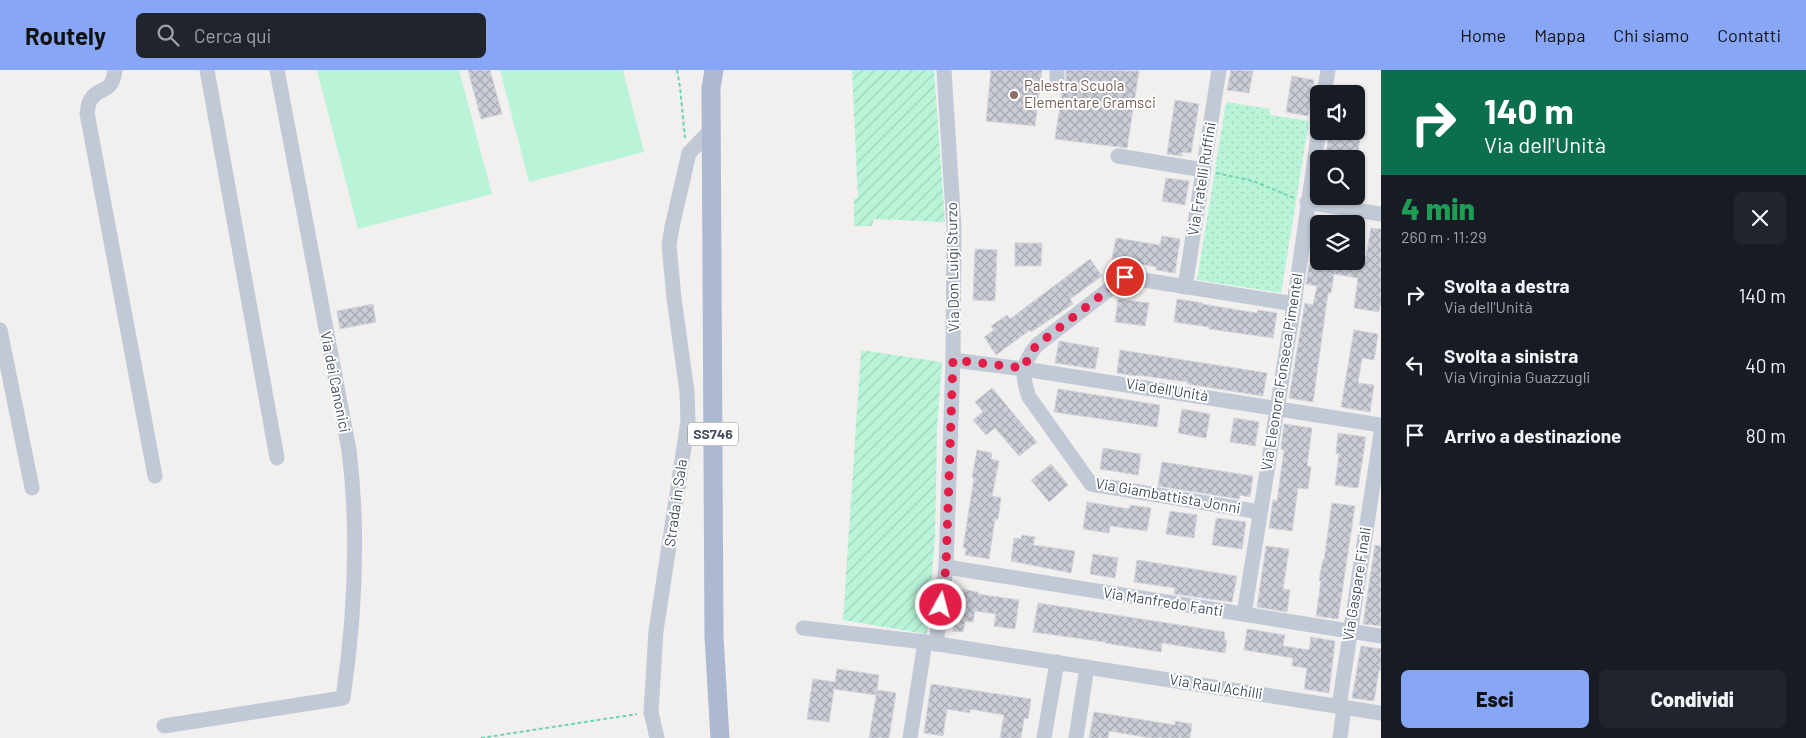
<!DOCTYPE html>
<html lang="it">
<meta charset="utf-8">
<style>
body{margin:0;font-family:Barlow,sans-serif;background:#20242c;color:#f1f3f6;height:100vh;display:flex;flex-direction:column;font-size:19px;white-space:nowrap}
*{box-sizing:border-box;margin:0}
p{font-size:16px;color:#9ea1a6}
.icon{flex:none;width:28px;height:28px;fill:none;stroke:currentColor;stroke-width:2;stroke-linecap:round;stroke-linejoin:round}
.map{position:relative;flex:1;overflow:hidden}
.sheet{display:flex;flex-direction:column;background:#171b24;width:425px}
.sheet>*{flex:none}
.hud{background:#0b6e4f;color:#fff;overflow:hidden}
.buttons{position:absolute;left:1310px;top:15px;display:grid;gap:10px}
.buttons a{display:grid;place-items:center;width:55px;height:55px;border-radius:8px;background:#171b24;box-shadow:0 1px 4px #0004;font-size:25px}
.pin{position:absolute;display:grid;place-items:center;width:42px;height:42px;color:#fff;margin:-21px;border:2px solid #fff;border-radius:50%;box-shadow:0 1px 5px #0007}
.me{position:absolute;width:55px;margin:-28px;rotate:7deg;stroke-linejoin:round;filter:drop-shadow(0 0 4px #0008)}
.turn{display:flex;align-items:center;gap:18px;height:105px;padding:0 20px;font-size:22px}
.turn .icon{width:65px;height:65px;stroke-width:2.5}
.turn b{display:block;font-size:35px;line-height:42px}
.round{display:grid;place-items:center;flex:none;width:52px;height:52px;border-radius:8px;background:#20242c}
.head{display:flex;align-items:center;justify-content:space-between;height:85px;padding:0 20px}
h1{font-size:30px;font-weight:800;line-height:38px;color:#1e9e55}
.action{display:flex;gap:10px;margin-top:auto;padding:10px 20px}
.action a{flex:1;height:58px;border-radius:8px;background:#87a7f6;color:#111;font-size:20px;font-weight:800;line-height:58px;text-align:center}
.action a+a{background:#20242c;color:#f1f3f6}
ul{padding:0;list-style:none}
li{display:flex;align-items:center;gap:15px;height:70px;padding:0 20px}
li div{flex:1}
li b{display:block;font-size:19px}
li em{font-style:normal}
header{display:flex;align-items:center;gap:30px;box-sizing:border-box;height:70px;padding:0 25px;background:#87a7f6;color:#111}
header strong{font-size:24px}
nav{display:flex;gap:28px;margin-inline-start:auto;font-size:18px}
.search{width:350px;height:45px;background:#20242c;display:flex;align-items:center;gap:12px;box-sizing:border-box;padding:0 18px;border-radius:8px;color:#9ea1a6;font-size:19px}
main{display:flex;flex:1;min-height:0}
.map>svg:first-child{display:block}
.grass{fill:url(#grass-dots)}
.garden{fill:url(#garden-furrows)}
.pitch{fill:#b9f4d8}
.building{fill:url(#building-cross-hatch);stroke:#d3d4dc}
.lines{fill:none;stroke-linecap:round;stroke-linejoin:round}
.path{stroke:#6dd6b1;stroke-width:2;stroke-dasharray:4 2.5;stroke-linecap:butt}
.minor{stroke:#c1c9d6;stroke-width:15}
.major{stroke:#acb9d1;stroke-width:19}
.route{stroke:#e11d48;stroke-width:9;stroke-dasharray:0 16.2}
.education-dot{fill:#8d6e63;stroke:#fff;stroke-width:2}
.labels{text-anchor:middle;stroke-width:4;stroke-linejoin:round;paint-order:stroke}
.shield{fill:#fff;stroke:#7d848f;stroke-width:1}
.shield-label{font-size:14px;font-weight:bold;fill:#454f5f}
.education-label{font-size:15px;fill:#785e54;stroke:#fff;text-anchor:start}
.street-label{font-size:15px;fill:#454f5f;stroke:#fff}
</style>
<header>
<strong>Routely</strong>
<div class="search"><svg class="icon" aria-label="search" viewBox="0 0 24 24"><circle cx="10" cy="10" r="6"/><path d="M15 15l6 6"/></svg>Cerca qui</div>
<nav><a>Home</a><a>Mappa</a><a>Chi siamo</a><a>Contatti</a></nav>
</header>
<main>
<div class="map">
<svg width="1381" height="668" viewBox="0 0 1381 668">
<defs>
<pattern id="grass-dots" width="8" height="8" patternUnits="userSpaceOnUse" patternTransform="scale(1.25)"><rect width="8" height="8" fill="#b9f4d8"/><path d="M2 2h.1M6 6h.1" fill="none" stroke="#a0d3bc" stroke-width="1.8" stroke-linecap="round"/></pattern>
<pattern id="garden-furrows" width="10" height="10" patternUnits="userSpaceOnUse" patternTransform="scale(1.25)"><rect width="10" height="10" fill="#b9f4d8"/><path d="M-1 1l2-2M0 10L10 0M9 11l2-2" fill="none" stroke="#a0d3bc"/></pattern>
<pattern id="building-cross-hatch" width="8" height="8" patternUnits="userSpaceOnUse" patternTransform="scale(1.25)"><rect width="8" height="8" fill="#cbcdd6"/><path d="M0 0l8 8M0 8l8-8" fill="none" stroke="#a7a9b1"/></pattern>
</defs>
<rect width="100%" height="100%" fill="#f2efef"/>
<polygon class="grass" points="1226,32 1270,39 1270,45 1309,51 1281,223 1197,210"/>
<g class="garden">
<polygon points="852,0 934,0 945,152 874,149 872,156 854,156 854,129 858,128"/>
<polygon points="861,280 942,292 937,358 935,467 927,564 843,550"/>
</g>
<g class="pitch">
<polygon points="317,0 459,0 492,124 358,159"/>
<polygon points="500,0 623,0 644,82 529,112"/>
</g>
<g class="building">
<polygon points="468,0 490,0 502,44 481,49"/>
<polygon points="991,0 1042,0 1035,56 986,51"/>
<polygon points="1066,0 1139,1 1127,78 1055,69 1063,16 1066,9"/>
<polygon points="1231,0 1253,1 1249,23 1227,20"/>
<polygon points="1292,6 1314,10 1308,46 1286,42"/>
<polygon points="1175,30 1199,34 1191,83 1182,82 1182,86 1167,84"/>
<polygon points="1329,64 1360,68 1357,88 1326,84"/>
<polygon points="1166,108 1189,111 1185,135 1162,131"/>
<polygon points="1371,158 1381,159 1381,230 1379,242 1354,238 1358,208 1334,204 1331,223 1328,223 1313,332 1289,328 1305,233 1313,235 1317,216 1306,214 1309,195 1335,199 1336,191 1360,191 1361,187 1366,187"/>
<polygon points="1162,166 1180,169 1175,203 1156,200 1157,197 1112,189 1116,168 1160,175"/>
<polygon points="1015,173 1042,173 1041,196 1015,196"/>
<polygon points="975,179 997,180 995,231 973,230"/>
<polygon points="1090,189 1102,206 1070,229 1073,234 1031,262 1030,260 996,285 984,267 994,260 991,256 1007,245 1010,249"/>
<polygon points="1118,229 1149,233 1145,256 1115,252"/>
<polygon points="1177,229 1203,233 1202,234 1257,243 1258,240 1277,243 1273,268 1209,259 1209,257 1174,252"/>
<polygon points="373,234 376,252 340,259 337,241"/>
<polygon points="1354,260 1378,264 1374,290 1362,288 1358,313 1374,315 1370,342 1341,337"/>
<polygon points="1059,271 1099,278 1095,299 1055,293"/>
<polygon points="1120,280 1267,303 1263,326 1187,314 1188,312 1137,305 1136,306 1117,303"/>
<polygon points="992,318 1037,372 1019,386 995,358 986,365 973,350 983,342 975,332"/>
<polygon points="1058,319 1160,335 1157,357 1054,342"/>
<polygon points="1182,339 1210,344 1206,368 1178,363"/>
<polygon points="1234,348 1259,352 1255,376 1230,372"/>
<polygon points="1284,354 1312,358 1307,396 1311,397 1308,419 1298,418 1292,461 1269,458 1273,430 1277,431 1284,380 1281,379"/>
<polygon points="1338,363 1366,367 1358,418 1335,415 1339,384 1336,383"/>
<polygon points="1103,378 1141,384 1138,405 1100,399"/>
<polygon points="977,380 992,383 991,389 999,391 992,426 1001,428 998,449 995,449 989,489 965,485 966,478 963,478 974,408 972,408"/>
<polygon points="1162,392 1253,406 1250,427 1240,425 1239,429 1158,416"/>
<polygon points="1051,394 1068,415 1049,432 1031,410"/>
<polygon points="1087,432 1129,439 1130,435 1151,438 1147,461 1110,456 1109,463 1083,459"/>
<polygon points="1332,433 1355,436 1338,549 1316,546 1321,511 1319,510 1323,489 1324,490"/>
<polygon points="1170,441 1197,445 1194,468 1166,464"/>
<polygon points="1216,448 1246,452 1242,479 1212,475"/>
<polygon points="1022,465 1035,467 1033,475 1075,481 1071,503 1011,491 1014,468 1021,469"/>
<polygon points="1375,475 1381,476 1381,556 1363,554"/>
<polygon points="1266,476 1289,479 1283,519 1290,520 1287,542 1257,537"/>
<polygon points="1093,484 1118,488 1115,508 1090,504"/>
<polygon points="1137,490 1237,506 1232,532 1174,524 1175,518 1134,512"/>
<polygon points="960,519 978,522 978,524 1019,530 1015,559 994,556 996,544 975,541 973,552 965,551 963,562 953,561"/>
<polygon points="1038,533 1225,562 1224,570 1227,570 1225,583 1162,573 1161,582 1105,573 1105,572 1033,562"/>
<polygon points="1247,559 1285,565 1283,576 1309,580 1311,567 1335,571 1329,623 1304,619 1307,598 1292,596 1293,588 1244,580"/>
<polygon points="1361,576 1381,579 1381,600 1379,600 1374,631 1352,628"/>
<polygon points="837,599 879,605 876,625 834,619 829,652 807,649 813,609 835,612"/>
<polygon points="931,614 1031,629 1028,649 1024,648 1021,668 1000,668 1004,645 970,639 970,643 947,639 943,666 924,663"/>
<polygon points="877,620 896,623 889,668 869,668"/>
<polygon points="1094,642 1175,655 1175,651 1192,654 1190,668 1151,668 1109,661 1108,668 1089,668"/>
</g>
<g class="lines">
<g class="path">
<polyline points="677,0 680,17 685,68"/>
<polyline points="1216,103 1253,111 1294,128"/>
<polyline points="481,668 637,644"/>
</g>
<g class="minor">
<path d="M115 0C112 26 98 15 90 31 88 34 88 40 87 43L155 406"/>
<polyline points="207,0 277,388"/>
<polyline points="1057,9 1057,0"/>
<polyline points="1324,24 1328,0"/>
<polyline points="1118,86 1204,100"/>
<polyline points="1307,132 1381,144"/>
<polyline points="1185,217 1219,0"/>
<polyline points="0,260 32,418"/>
<polyline points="953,290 1024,299 1381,355"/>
<path d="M1260 442 1091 414 1029 327C1021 305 1022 293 1037 275L1125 207 1294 234"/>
<polyline points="946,497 1381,566"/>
<polyline points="1244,544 1294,234 1319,59"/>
<polyline points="803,558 925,572 1381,643"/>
<polyline points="936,574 946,497 953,290 954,158 944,0"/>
<polyline points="1339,636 1381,363"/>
<path d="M164 656 343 628C355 546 359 462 349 380L277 0"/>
<polyline points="657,668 651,642 656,561 688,351 687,322 674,228 669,175 672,157 689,83 711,60"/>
<polyline points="910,668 925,572"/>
<polyline points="1044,668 1057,592"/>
<polyline points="1076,668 1087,597"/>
<polyline points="1340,668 1344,637"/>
</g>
<polyline class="major" points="714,0 711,18 714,567 720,668"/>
</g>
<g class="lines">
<polyline class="route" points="941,535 946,497 953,290 1024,298 1030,283 1037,275 1125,207"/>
</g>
<circle class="education-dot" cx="1014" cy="25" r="5"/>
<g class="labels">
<rect class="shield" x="688" y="352.5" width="50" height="23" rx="4"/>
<g class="shield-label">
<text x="713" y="369">SS746</text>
</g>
<g class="education-label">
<text x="1024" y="21">Palestra Scuola<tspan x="1024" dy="17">Elementare Gramsci</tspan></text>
</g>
<g class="street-label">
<text transform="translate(1202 109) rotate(-81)" y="5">Via Fratelli Ruffini</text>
<text transform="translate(953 197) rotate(-91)" y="5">Via Don Luigi Sturzo</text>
<text transform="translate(1282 302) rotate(-81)" y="5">Via Eleonora Fonseca Pimentel</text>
<text transform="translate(335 312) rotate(79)" y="5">Via dei Canonici</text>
<text transform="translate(1167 320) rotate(9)" y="5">Via dell'Unità</text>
<text transform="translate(1168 426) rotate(10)" y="5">Via Giambattista Jonni</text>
<text transform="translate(676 433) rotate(-82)" y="5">Strada in Sala</text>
<text transform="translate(1357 514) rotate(-81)" y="5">Via Gaspare Finali</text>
<text transform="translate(1163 532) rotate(9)" y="5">Via Manfredo Fanti</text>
<text transform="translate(1216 617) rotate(9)" y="5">Via Raul Achilli</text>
</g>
</g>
</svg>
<div class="buttons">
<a><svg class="icon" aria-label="sound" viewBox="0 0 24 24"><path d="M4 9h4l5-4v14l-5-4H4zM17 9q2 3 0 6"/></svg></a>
<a><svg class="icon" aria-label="search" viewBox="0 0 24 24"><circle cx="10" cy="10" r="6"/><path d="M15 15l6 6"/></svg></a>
<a><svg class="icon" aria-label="layers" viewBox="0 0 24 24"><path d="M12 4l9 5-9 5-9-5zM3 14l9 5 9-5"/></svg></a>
</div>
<div class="pin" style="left:1125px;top:207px;background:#d93025"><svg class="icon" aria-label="arrive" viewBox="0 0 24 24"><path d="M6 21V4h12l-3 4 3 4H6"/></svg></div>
<svg class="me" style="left:941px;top:535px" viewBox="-20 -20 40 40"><circle r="17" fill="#e11d48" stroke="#fff" stroke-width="3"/><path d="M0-11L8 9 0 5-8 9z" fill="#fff"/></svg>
</div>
<section class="sheet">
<div class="hud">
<div class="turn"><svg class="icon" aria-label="right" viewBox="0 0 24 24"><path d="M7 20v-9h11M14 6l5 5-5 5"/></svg><div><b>140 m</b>Via dell'Unità</div></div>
</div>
<div class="head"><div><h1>4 min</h1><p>260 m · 11:29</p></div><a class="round"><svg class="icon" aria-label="close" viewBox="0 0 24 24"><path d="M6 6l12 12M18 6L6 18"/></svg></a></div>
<ul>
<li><svg class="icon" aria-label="right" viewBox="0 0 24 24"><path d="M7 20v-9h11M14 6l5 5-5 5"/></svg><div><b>Svolta a destra</b><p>Via dell'Unità</p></div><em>140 m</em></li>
<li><svg class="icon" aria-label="left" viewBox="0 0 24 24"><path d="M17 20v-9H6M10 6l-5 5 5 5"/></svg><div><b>Svolta a sinistra</b><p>Via Virginia Guazzugli</p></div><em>40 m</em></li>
<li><svg class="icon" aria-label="arrive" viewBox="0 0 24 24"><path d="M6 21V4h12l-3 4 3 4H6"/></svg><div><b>Arrivo a destinazione</b></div><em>80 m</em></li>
</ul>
<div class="action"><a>Esci</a><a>Condividi</a></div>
</section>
</main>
